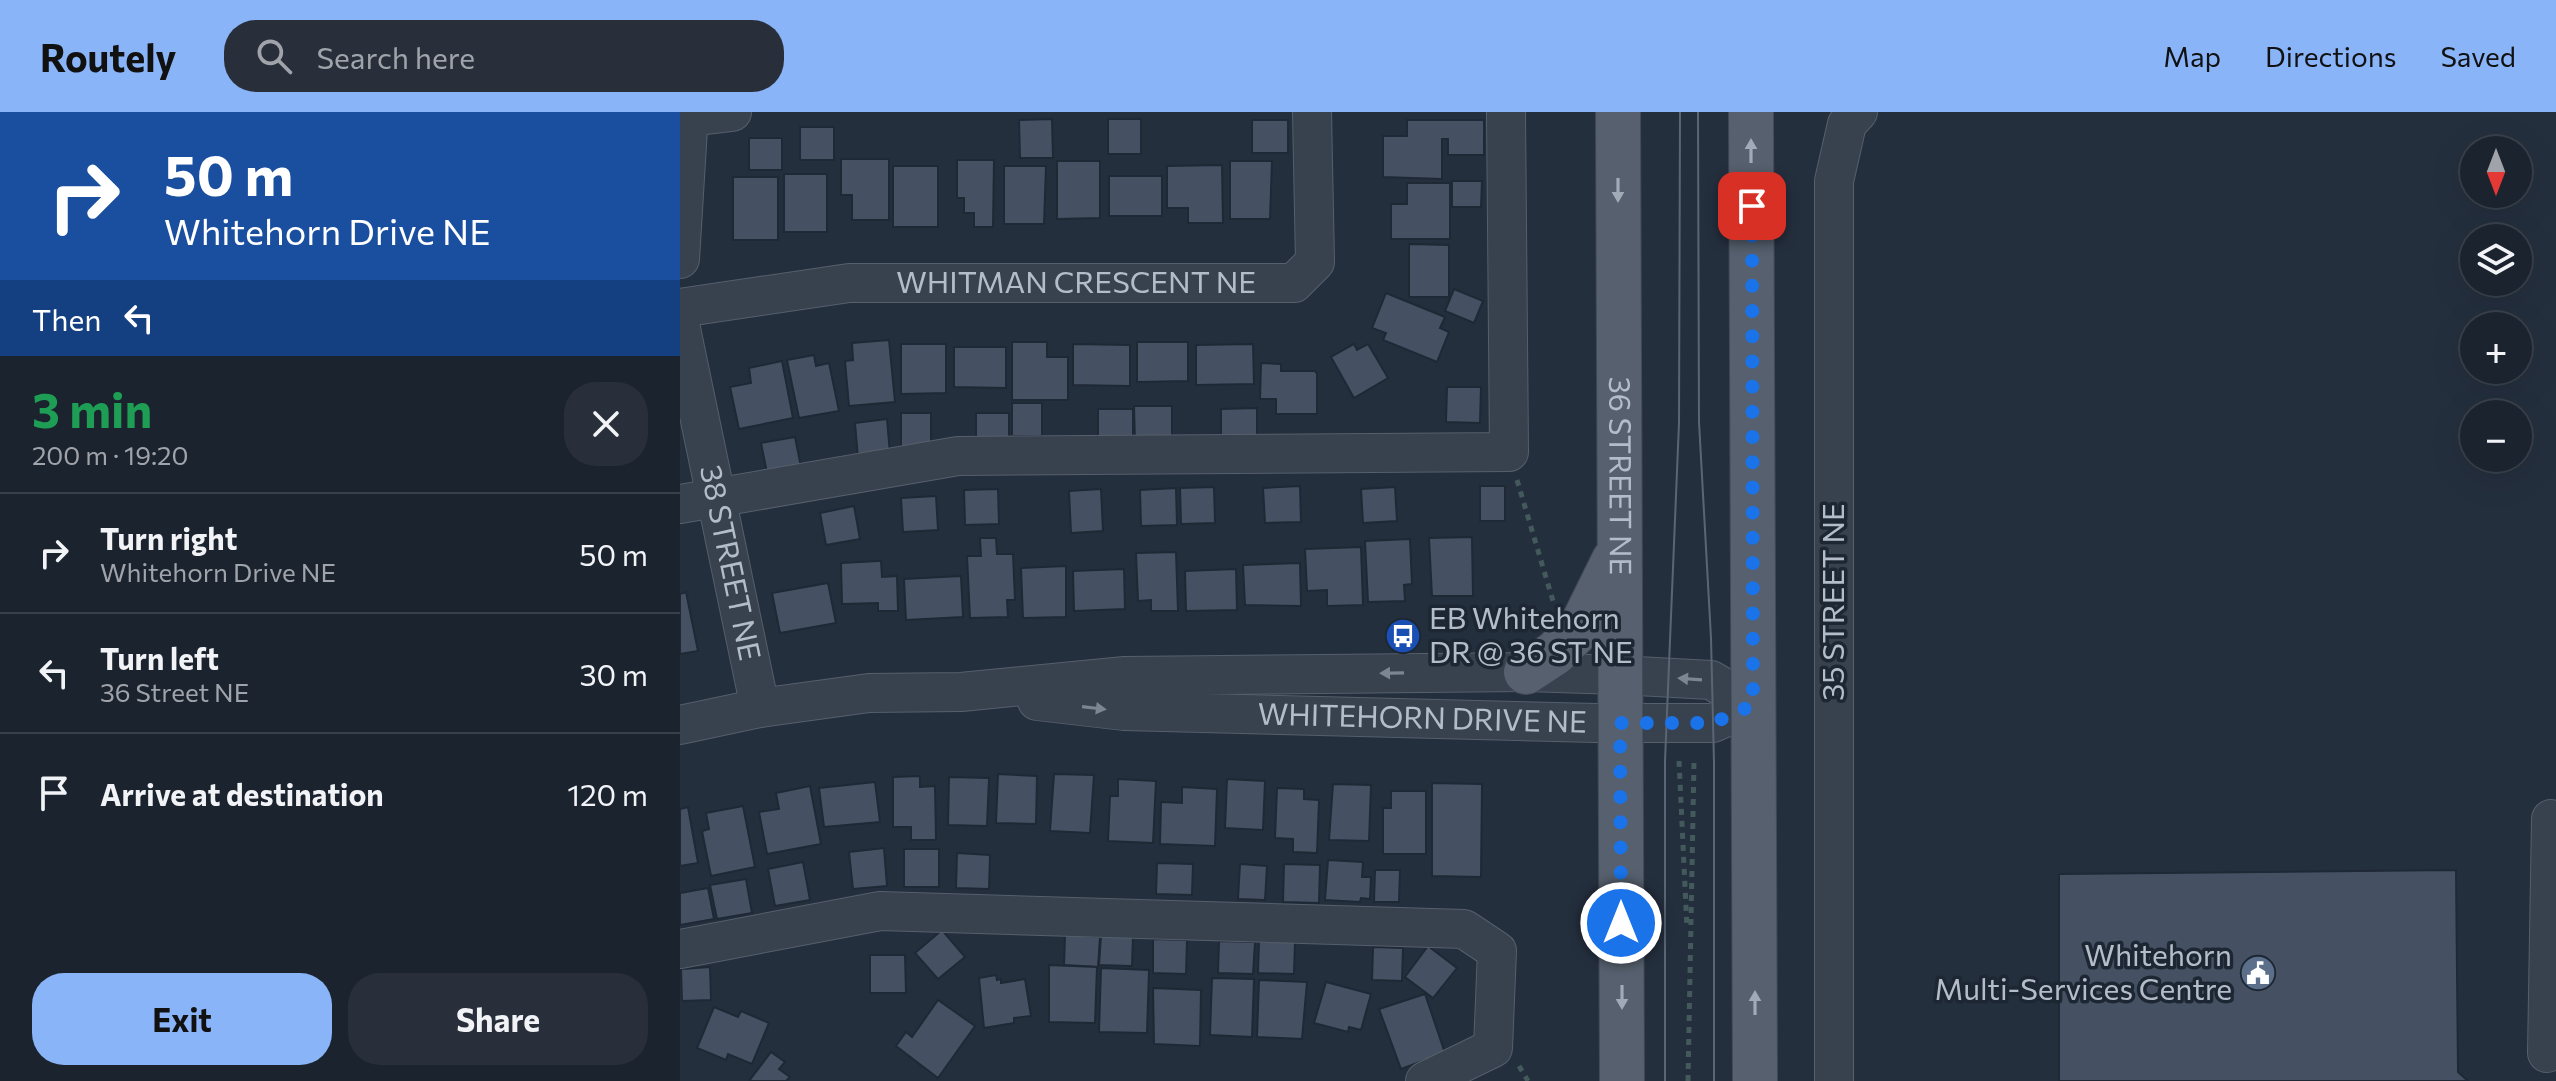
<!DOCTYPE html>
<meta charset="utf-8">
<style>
body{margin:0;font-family:Commissioner,sans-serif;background:#282f3a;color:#f1f3f6;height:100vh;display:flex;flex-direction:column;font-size:30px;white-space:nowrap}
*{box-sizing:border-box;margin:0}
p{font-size:26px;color:#a0a4aa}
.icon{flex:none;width:44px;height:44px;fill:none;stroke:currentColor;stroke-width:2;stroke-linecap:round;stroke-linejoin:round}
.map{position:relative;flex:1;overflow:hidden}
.drawer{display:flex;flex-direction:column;background:#1b232e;width:680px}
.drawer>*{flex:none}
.banner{background:#1a4fa0;color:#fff;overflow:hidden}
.needle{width:52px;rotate:180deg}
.buttons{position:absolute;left:1780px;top:24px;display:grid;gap:16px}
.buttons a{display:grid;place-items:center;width:72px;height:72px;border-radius:50%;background:#1b232e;box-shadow:0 8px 32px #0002,0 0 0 2px #39404a;font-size:40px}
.pin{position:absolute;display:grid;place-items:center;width:68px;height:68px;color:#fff;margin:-34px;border-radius:16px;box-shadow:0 4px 12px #0006}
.me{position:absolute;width:88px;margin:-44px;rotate:0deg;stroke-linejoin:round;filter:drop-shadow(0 0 6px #0008)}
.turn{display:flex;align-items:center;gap:28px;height:168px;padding:0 32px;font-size:36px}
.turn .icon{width:104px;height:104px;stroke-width:2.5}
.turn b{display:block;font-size:56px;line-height:68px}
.then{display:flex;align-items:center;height:76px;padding:0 32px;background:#0003;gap:16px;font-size:30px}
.round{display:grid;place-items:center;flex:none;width:84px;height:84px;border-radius:32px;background:#282f3a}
.overview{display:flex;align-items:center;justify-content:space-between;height:136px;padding:0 32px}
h1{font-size:48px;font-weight:700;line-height:60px;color:#1e9e55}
.primary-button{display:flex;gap:16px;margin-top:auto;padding:16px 32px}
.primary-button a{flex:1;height:92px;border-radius:32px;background:#8ab4f8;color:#111;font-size:32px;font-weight:700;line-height:92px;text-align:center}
.primary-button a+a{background:#282f3a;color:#f1f3f6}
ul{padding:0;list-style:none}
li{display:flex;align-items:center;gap:24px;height:120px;padding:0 32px;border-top:2px solid #39404a}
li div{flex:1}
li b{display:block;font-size:30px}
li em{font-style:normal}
header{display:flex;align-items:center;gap:48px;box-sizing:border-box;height:112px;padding:0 40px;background:#8ab4f8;color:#111}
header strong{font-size:38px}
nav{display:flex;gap:44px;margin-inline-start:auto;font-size:28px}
.search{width:560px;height:72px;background:#282f3a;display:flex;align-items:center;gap:20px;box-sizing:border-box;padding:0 28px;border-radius:32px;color:#a0a4aa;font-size:30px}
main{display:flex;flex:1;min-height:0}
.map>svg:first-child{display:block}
.building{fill:#455162;stroke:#1f2835;stroke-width:2}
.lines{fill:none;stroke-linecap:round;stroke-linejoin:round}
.minor-casing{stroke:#565f6c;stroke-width:40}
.major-casing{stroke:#414a57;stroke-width:46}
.path{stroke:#44595c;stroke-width:5;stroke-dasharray:6 6;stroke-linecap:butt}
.minor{stroke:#38414e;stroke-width:38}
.major{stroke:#56606e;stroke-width:44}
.tram{stroke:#5a6575;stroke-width:2}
.oneway{fill:#a1aab7}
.oneway2{fill:#7c8592}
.route{stroke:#1a73e8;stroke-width:14;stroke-dasharray:0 25.2}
.labels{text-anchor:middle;stroke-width:7;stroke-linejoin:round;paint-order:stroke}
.street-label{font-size:30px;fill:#b4bcc9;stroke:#1d2633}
.poi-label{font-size:30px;fill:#b4bcc9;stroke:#1d2633;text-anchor:start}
</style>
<header>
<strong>Routely</strong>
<div class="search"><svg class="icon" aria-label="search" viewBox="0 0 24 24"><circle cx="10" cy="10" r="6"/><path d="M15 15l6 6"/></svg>Search here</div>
<nav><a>Map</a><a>Directions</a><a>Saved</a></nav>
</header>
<main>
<section class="drawer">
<div class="banner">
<div class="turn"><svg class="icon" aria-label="right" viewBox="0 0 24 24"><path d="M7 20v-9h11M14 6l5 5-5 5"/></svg><div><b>50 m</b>Whitehorn Drive NE</div></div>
<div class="then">Then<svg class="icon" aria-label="left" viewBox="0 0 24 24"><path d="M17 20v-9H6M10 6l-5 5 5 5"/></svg></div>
</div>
<div class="overview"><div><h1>3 min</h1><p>200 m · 19:20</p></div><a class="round"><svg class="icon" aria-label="close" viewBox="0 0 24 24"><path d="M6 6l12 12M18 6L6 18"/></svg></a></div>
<ul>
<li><svg class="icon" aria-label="right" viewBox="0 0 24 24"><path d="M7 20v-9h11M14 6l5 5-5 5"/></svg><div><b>Turn right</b><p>Whitehorn Drive NE</p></div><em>50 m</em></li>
<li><svg class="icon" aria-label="left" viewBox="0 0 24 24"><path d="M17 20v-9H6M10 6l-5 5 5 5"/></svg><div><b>Turn left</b><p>36 Street NE</p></div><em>30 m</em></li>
<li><svg class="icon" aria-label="arrive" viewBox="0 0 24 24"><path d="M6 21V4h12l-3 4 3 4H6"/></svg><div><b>Arrive at destination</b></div><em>120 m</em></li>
</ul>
<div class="primary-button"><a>Exit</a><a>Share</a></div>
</section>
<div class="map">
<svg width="1876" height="969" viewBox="0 0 1876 969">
<rect width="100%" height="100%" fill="#242f3e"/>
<g class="building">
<polygon points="372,7 373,46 340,46 339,8"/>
<rect x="428" y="7" width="33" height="35"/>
<rect x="572" y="8" width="36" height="33"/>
<polygon points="727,8 804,8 804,43 768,43 768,27 762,27 762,67 703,65 703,24 727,24"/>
<rect x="120" y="15" width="34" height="33"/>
<rect x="69" y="26" width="33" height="32"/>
<polygon points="161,47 209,47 209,108 172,108 172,83 161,83"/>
<polygon points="277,48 314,48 313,115 294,115 294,101 284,101 284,86 277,86"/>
<polygon points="377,49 420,49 420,106 377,107"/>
<polygon points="550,49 592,49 590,107 550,107"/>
<polygon points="542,53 543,111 508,111 508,96 487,96 487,54"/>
<rect x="213" y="54" width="45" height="61"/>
<polygon points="324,54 366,54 364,112 324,112"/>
<rect x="104" y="62" width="43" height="58"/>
<rect x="429" y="64" width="53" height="40"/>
<rect x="53" y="65" width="45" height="63"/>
<polygon points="772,69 802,69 801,95 772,95"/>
<polygon points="727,71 770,71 770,127 711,127 711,92 727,92"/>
<polygon points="729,132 769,133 769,185 729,185"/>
<polygon points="774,177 803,189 794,211 765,199"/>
<polygon points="706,181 765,205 760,216 769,220 757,250 703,228 706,221 692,216"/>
<polygon points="209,228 215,290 169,294 165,249 173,248 172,231"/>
<polygon points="332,230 367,230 367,245 388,245 388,288 332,288"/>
<polygon points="457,230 508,230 508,269 457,270"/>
<polygon points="221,232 266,232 266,281 221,282"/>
<polygon points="393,232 450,233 450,274 393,273"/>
<polygon points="573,232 574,272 516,273 516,233"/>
<polygon points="674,232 677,238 688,232 708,266 674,286 651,245"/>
<polygon points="274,235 326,235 326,276 274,275"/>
<polygon points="134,243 136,254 149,251 159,299 119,306 107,248"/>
<polygon points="102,249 113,306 59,317 50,275 71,271 69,256"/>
<polygon points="581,251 601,252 601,259 635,259 637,262 637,302 596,302 596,287 580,287"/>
<polygon points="767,275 801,275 800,311 766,310"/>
<rect x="332" y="291" width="30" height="33"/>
<polygon points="454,294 492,294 492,332 455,332"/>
<polygon points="577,296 577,332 541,332 541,297"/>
<rect x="418" y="297" width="35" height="35"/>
<polygon points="221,301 251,301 251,336 221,335"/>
<rect x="296" y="301" width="33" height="31"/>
<polygon points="207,307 210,342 178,346 175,311"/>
<polygon points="115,325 122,360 88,366 81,331"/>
<polygon points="620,374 621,410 585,411 583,376"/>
<rect x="800" y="374" width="25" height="35"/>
<polygon points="534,375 535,411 501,412 500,376"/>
<polygon points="715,375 717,409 683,411 681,377"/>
<polygon points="496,376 497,413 461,414 460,378"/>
<polygon points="318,377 319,412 285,413 284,378"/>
<polygon points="421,377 423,419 391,421 389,379"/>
<polygon points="256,384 258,418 223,420 221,386"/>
<polygon points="174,394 180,427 146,433 140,401"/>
<polygon points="792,425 793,484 752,484 749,426"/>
<polygon points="300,426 316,426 317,442 333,442 335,488 327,488 328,505 290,506 287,444 301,444"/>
<polygon points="730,427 732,472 724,473 725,489 688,490 685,429"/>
<polygon points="681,435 683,493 647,494 647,478 627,479 625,437"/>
<polygon points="496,440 498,499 471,499 471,488 458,489 456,441"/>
<polygon points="199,449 201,449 202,465 217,464 218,499 198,499 198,491 162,492 161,451"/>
<polygon points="620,451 621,494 565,493 563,453"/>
<polygon points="386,454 386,505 343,506 341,456"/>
<polygon points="444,457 445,497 394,499 393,459"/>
<polygon points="556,457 557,498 506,499 505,459"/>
<polygon points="281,464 283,505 226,508 224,467"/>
<polygon points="148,471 156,511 100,521 92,481"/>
<polygon points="6,480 18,539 0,542 0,482"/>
<polygon points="318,662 357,664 356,712 316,711"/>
<polygon points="374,662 414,663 410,721 370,719"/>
<polygon points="240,664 240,675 255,674 256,728 231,728 231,715 213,715 213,665"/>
<polygon points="269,665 309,666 307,714 268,713"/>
<polygon points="438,667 476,669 473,731 428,729 430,684 438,684"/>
<polygon points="547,667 585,669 583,718 545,716"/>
<polygon points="195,670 200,710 144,715 139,676"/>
<polygon points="752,671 802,672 801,765 752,764"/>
<polygon points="653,672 691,673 689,729 649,728"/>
<polygon points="130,674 141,732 87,742 79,700 99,697 96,681"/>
<polygon points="502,675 537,677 535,734 480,732 481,690 502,691"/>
<polygon points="597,676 624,677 624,687 639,688 637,741 613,740 613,727 595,726"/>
<polygon points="711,679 746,679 746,742 703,742 703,696 711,696"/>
<polygon points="63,694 75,755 31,764 22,719 29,717 26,701"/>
<polygon points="8,695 18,751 0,754 0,697"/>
<polygon points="204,736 207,774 173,777 169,740"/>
<rect x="224" y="737" width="35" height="38"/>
<polygon points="277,741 310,743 309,777 276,776"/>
<polygon points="648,748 683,750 682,765 691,765 690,787 681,786 680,790 645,788"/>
<polygon points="123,750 130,788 95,794 88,757"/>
<polygon points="477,751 513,752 512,783 476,782"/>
<polygon points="560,752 587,754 585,788 558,787"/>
<polygon points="604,752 640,753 639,791 603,790"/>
<polygon points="695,758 720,758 719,790 694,790"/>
<polygon points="1776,758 1778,960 1788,969 1379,969 1379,762"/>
<polygon points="66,767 72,801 37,807 30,773"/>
<polygon points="28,776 34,807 0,813 0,781"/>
<polygon points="262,818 285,845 258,867 235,841"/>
<polygon points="385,823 420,825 418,855 384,853"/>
<polygon points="421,824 453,825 452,854 419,853"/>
<polygon points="473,827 507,828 506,862 473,861"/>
<polygon points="539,829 575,830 573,862 538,861"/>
<polygon points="579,829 615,830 614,862 578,861"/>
<polygon points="748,834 777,856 753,886 725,865"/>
<polygon points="693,835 723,836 722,869 692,868"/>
<polygon points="190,843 225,843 226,881 190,881"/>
<polygon points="369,853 417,855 415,911 369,910"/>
<polygon points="30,855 31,888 2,889 1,857"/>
<polygon points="421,856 469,858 467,921 419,920"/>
<polygon points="316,863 317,868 321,867 321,871 345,867 351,904 334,906 334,911 304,916 299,866"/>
<polygon points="532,866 574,867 572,925 530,923"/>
<polygon points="579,868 627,870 622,927 577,925"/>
<polygon points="646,870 691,882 681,918 669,915 668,920 634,911"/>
<polygon points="473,876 521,878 520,934 474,932"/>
<polygon points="745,882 765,941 721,957 699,897"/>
<polygon points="258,888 295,914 258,966 216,934 226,920 232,925"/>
<polygon points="34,895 58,905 61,899 89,911 72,952 48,942 46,948 17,936"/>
<polygon points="91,940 105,950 99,957 110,965 106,969 69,969"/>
</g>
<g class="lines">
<defs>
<g id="minor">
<polyline points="0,6 52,0"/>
<polyline points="0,147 9,0"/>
<path id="s1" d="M0 196 169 171H614L635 150 632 0"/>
<path id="s2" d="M0 212 80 596"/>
<polyline points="0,392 278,344 829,340 826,0"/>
<path id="s3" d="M357 589 444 599 916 611H1033L1073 593"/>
<polyline points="0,613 80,596 189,581 281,580 445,564 846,560 939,563 1031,568 1073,593"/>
<polyline points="0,837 200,799 784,817 817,839 813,936 745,969"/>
<polyline points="1867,941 1871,707"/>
<polyline points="1154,969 1154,69 1167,12 1178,0"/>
</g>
<g id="major">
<path id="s4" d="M938 0 942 969"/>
<polyline points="1071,0 1075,969"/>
<polyline points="846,560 875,541 901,515 934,448"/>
</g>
</defs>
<use href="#minor" class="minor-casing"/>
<use href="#major" class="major-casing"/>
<g class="path">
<polyline points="837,368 873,489"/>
<polyline points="999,649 1007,816"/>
<polyline points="839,954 848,969"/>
<polyline points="1008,969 1014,649"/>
</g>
<use href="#minor" class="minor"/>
<use href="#major" class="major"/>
<g class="tram">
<polyline points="1018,0 1019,310 1031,526 1034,651 1034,969"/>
<polyline points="985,969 985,649 999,311 1000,0"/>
</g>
</g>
<defs><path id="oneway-solid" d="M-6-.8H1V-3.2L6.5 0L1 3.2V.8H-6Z" transform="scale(2)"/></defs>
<g class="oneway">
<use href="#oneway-solid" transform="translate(1071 39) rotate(-90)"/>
<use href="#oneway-solid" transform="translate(938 78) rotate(90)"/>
<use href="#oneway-solid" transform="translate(942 885) rotate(90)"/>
<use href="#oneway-solid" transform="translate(1075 891) rotate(-90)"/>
</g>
<g class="oneway2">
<use href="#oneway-solid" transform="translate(712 561) rotate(179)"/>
<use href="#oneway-solid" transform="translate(1010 567) rotate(-176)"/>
<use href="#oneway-solid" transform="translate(414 596) rotate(7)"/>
</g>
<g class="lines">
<polyline class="route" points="941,811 940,611 1033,611 1073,593 1072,94"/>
</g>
<defs>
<symbol id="bus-disc" viewBox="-11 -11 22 22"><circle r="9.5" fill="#1a4fb4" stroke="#1d2633"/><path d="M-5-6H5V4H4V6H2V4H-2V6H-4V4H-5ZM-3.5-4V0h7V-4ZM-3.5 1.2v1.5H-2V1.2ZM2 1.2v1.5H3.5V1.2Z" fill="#fff"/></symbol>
<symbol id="civic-disc" viewBox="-11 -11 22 22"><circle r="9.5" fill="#5c6f8a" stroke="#1d2633"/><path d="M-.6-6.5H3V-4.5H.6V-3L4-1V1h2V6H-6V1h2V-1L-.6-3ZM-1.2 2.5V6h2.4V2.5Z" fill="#fff"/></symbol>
</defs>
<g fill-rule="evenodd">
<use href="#bus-disc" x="703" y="504" width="40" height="40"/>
<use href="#civic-disc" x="1558" y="841" width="40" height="40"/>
</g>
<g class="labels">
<g class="street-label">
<text dy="10" stroke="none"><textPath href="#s1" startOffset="398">WHITMAN CRESCENT NE</textPath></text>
<text dy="10" stroke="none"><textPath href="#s4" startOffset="364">36 STREET NE</textPath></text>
<text dy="10" stroke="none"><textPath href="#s2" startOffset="244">38 STREET NE</textPath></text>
<text transform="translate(1154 490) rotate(-90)" y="10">35 STREET NE</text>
<text dy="10" stroke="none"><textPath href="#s3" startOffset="386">WHITEHORN DRIVE NE</textPath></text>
</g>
<g class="poi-label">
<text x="749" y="517">EB Whitehorn<tspan x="749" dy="34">DR @ 36 ST NE</tspan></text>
<text x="1552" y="854" text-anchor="end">Whitehorn<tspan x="1552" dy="34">Multi-Services Centre</tspan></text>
</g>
</g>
</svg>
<div class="buttons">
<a><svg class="needle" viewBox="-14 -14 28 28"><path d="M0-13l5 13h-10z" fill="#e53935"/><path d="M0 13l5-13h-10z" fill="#a0a4aa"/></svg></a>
<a><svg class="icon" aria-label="layers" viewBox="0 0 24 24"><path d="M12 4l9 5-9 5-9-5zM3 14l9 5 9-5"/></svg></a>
<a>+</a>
<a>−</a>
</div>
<div class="pin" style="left:1072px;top:94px;background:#d93025"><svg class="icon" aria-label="arrive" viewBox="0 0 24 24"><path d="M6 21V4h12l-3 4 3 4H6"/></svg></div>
<svg class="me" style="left:941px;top:811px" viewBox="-20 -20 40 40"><circle r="17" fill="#1a73e8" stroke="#fff" stroke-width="3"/><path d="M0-11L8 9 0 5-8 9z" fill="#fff"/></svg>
</div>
</main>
